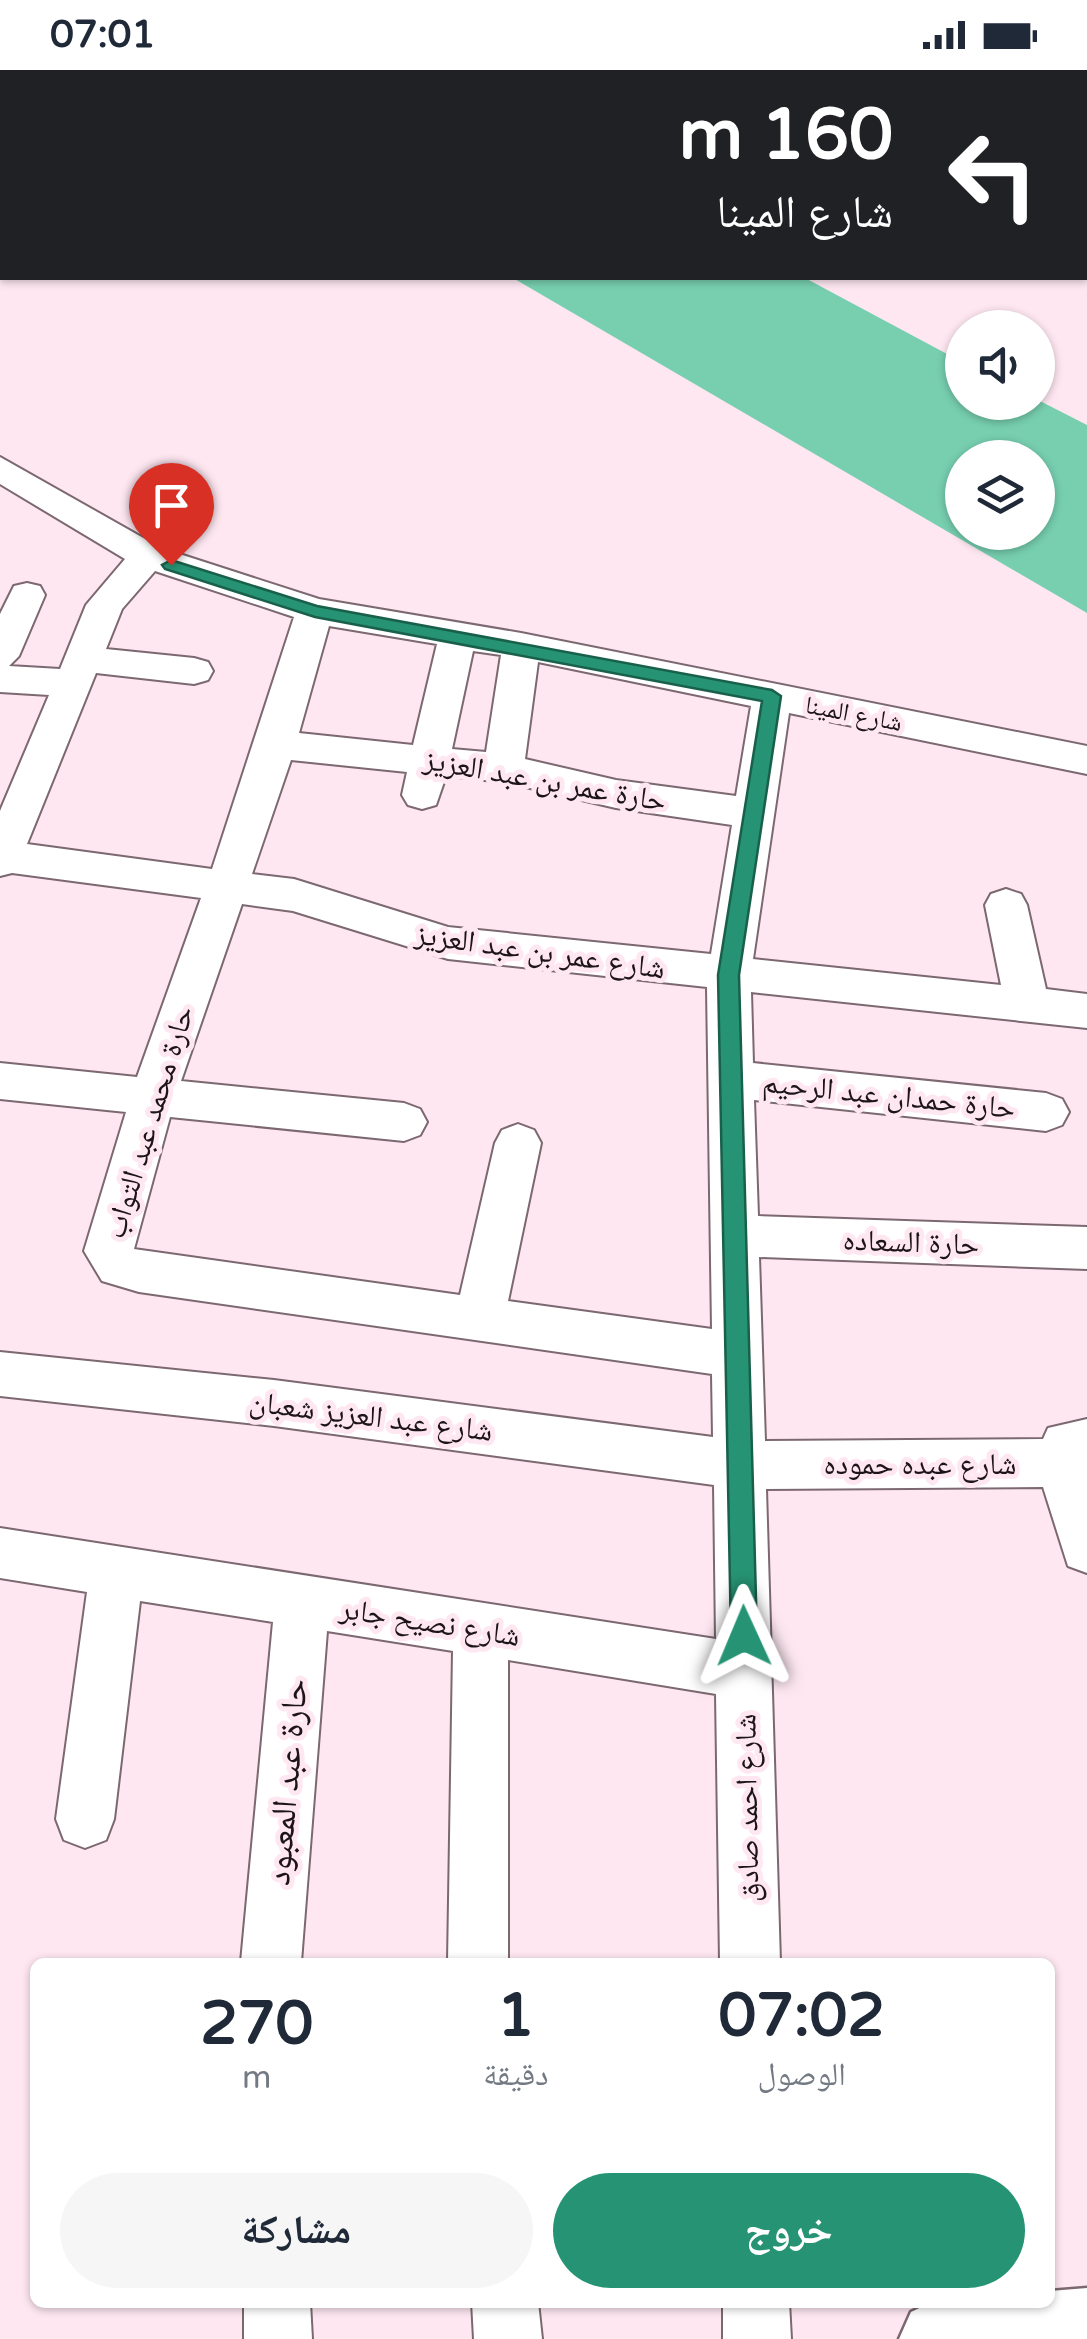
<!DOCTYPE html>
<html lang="ar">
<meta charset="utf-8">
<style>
body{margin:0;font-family:"Varela Round","Noto Naskh Arabic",sans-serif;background:#f6f6f7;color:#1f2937;direction:rtl;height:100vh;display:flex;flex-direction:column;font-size:38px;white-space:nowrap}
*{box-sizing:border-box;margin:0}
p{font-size:32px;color:#747a83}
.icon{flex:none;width:55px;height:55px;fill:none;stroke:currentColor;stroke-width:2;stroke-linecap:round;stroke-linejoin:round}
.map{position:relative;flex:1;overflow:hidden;direction:ltr}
.sheet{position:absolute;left:30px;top:1888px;width:1025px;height:350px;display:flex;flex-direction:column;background:#fff;border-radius:15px;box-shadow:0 2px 8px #0004;direction:rtl}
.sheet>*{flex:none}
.top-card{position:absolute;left:0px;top:0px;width:1088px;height:210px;box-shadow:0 2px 8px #0004;direction:rtl;background:#202124;color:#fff;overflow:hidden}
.fabs{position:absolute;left:945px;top:240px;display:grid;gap:20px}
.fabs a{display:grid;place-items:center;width:110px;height:110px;border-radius:50%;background:#fff;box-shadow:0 2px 8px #0004;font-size:50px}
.pin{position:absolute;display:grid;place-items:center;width:85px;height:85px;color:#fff;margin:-102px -42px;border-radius:50% 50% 50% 0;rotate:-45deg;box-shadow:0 0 10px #0007}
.pin .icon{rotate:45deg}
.me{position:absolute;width:110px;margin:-55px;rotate:359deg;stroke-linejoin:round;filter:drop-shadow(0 0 8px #0008)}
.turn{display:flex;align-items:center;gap:35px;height:210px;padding:0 30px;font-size:45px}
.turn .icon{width:130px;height:130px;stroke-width:2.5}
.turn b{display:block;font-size:70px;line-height:85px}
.eta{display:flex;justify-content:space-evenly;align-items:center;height:170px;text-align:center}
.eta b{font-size:60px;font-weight:700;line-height:70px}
.cta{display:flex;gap:20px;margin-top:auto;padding:20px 30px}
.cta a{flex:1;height:115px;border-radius:60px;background:#269474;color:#fff;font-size:40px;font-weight:700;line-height:115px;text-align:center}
.cta a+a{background:#f6f6f7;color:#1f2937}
.status{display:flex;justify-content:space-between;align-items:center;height:70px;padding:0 50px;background:#fff;direction:ltr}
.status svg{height:28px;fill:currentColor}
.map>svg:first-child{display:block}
.water{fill:#77cfb0;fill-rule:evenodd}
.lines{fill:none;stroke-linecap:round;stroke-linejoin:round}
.minor-casing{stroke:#7c6870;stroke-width:4}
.trunk-casing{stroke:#7c6870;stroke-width:5}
.minor{fill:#fff;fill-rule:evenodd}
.trunk{fill:#fff;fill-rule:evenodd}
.route{fill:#269474;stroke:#19604b;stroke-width:2.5}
.labels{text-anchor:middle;stroke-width:10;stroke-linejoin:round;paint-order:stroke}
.far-street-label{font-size:25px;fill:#1c1417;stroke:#fee7f1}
.street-label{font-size:30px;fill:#1c1417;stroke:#fee7f1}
.near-street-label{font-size:35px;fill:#1c1417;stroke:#fee7f1}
</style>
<div class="status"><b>07:01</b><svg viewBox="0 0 49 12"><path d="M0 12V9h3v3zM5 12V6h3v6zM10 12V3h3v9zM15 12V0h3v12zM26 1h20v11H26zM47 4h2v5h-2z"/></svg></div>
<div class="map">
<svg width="1087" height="2269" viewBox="0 0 1087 2269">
<rect width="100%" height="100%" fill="#fee7f1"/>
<path class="water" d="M513 208H805L962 292V332L1038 330 1087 355V543ZM962 388H1038V462H962Z"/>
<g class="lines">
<defs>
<g id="minor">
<path d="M0 387 161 478 319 529 521 563 1087 676V704L789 643 753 889 1001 915 985 835 991 824 1006 819 1021 824 1027 835 1046 919 1087 924V958L751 922 753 993 1046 1023 1062 1029 1069 1042 1062 1055 1046 1061 754 1030 758 1146 1087 1157V1199L759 1187 765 1371 1043 1369 1048 1358 1087 1349V1503L1068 1496 1043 1417 766 1419 780 1892H720L716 1624 508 1590V1892H448L453 1581 327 1561 301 1892H241L273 1552 140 1531 114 1749 106 1770 85 1778 64 1770 56 1749 87 1522 0 1508V1458L716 1569 714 1415 274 1356 0 1326V1282L274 1310 713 1367 712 1304 139 1222 102 1211 84 1181 126 1042 0 1029V993L137 1007 201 828 12 803 0 806V741L49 625 0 622V544L14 516 27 513 40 516 45 525 19 586 9 596 60 599 86 535 125 489 0 414ZM155 501 294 547 212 799 27 774 96 603 194 614 208 610 213 601 208 592 194 588 106 579 122 539ZM329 556 437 574 413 675 299 663ZM473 581 501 585 486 682 452 679ZM538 592 751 636 736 726 616 710 525 689ZM291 690 407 702 402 725 408 735 422 739 436 735 446 706 504 712 616 738 732 755 711 884 448 857 294 809 252 804ZM242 834 293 841 448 889 707 917 712 1259 508 1231 541 1073 534 1060 518 1054 502 1060 495 1073 460 1225 134 1179 170 1047 404 1071 420 1065 427 1052 420 1039 404 1033 181 1011Z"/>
<polygon points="244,2232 310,2232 312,2269 244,2269"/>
<polygon points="472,2232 538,2232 542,2269 474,2269"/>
<polygon points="723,2232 789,2232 791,2269 723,2269"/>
</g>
<polygon id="trunk" points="1087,2218 1087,2269 899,2269 911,2242 932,2232 1050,2232 1050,2221"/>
</defs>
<use href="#minor" class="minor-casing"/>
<use href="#trunk" class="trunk-casing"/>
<use href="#minor" class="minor"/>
<use href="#trunk" class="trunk"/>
</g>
<polygon class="route" points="171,490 317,536 772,620 781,626 739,905 757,1566 753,1575 744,1579 734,1575 731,1566 718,905 762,631 315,547 165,499 162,495"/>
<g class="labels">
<g class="far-street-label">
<text transform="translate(854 643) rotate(11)" y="9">شارع المينا</text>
</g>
<g class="street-label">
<text transform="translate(545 710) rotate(10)" y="10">حارة عمر بن عبد العزيز</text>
<text transform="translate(540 881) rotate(8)" y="10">شارع عمر بن عبد العزيز</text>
<text transform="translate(889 1025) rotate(6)" y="10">حارة حمدان عبد الرحيم</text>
<text transform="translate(149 1052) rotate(-73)" y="10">حارة محمد عبد التواب</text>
<text transform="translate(911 1172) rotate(2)" y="10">حارة السعاده</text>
<text transform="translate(371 1346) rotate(7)" y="10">شارع عبد العزيز شعبان</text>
<text x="920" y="1404">شارع عبده حموده</text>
<text transform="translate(430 1552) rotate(9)" y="10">شارع نصيح جابر</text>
<text transform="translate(747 1738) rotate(-91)" y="10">شارع احمد صادق</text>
</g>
<g class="near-street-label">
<text transform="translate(286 1712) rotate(-85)" y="12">حارة عبد المعبود</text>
</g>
</g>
</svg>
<div class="fabs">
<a><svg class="icon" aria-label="sound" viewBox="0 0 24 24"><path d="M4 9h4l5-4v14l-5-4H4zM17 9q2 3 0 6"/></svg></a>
<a><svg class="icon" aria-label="layers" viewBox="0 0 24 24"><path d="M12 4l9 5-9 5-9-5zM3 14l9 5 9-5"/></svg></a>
</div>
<div class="pin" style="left:171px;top:495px;background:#d93025"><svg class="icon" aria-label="arrive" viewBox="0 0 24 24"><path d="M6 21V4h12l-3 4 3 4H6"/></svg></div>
<svg class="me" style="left:744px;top:1566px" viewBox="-20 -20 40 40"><path d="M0-17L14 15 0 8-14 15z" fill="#269474" stroke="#fff" stroke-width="4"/></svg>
<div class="top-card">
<div class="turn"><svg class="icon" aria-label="left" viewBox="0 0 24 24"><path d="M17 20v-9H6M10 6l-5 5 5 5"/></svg><div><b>160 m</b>شارع المينا</div></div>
</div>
<section class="sheet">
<div class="eta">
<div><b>07:02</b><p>الوصول</p></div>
<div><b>1</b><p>دقيقة</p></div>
<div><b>270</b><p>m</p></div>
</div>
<div class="cta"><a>خروج</a><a>مشاركة</a></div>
</section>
</div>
